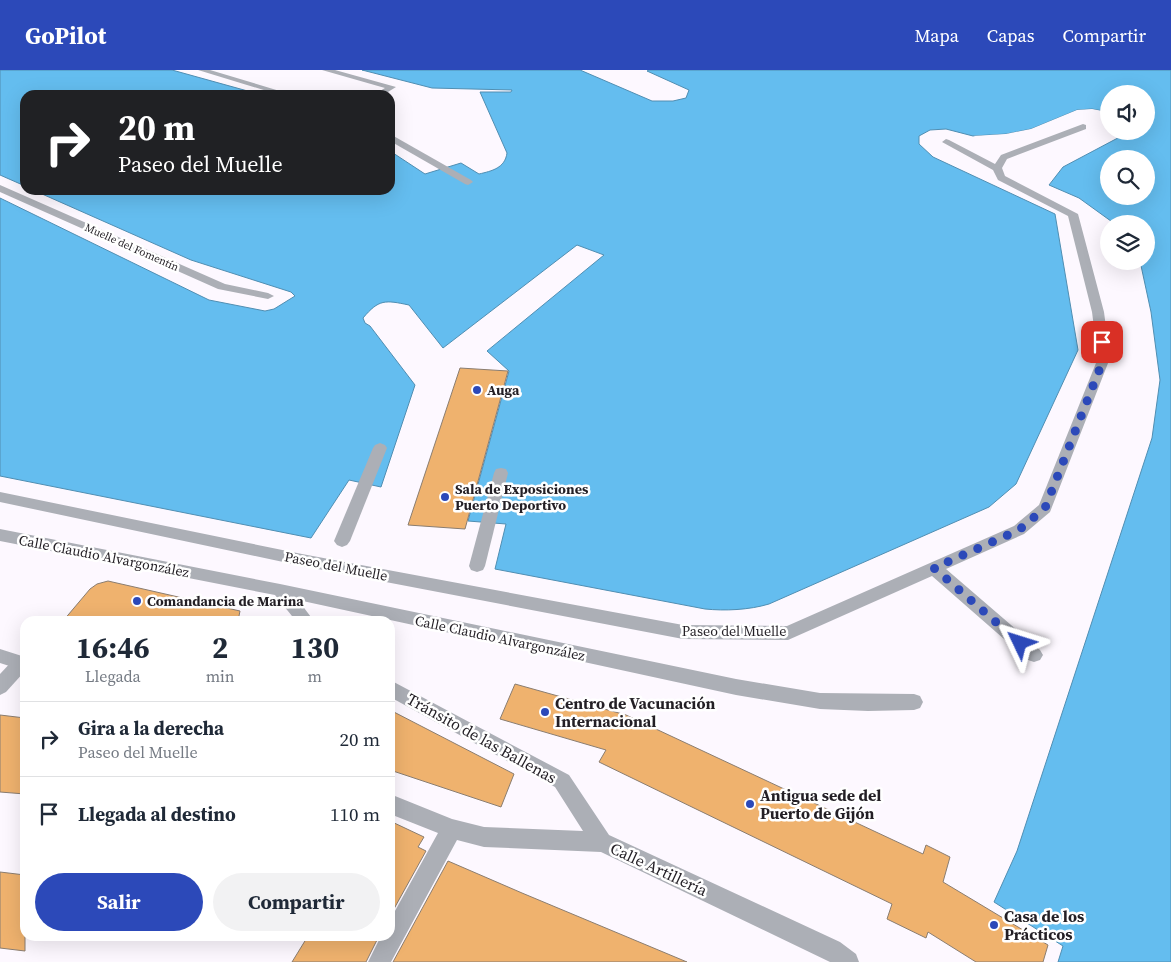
<!DOCTYPE html>
<html lang="es">
<meta charset="utf-8">
<style>
body{margin:0;font-family:"Source Serif 4",serif;background:#f2f2f3;color:#1f2937;height:100vh;display:flex;flex-direction:column;font-size:19px;white-space:nowrap}
*{box-sizing:border-box;margin:0}
p{font-size:16px;color:#747a83}
.icon{flex:none;width:28px;height:28px;fill:none;stroke:currentColor;stroke-width:2;stroke-linecap:round;stroke-linejoin:round}
.map{position:relative;flex:1;overflow:hidden}
.drawer{position:absolute;left:20px;top:546px;width:375px;height:325px;display:flex;flex-direction:column;background:#fff;border-radius:15px;box-shadow:0 5px 20px #0002}
.drawer>*{flex:none}
.top-card{position:absolute;left:20px;top:20px;width:375px;height:105px;border-radius:15px;box-shadow:0 5px 20px #0002;background:#202124;color:#fff;overflow:hidden}
.tools{position:absolute;left:1100px;top:15px;display:grid;gap:10px}
.tools a{display:grid;place-items:center;width:55px;height:55px;border-radius:50%;background:#fff;box-shadow:0 5px 20px #0002;font-size:25px}
.pin{position:absolute;display:grid;place-items:center;width:42px;height:42px;color:#fff;margin:-21px;border-radius:10px;box-shadow:0 2px 8px #0006}
.me{position:absolute;width:55px;margin:-28px;rotate:311deg;stroke-linejoin:round;filter:drop-shadow(0 0 4px #0008)}
.turn{display:flex;align-items:center;gap:18px;height:105px;padding:0 15px;font-size:22px}
.turn .icon{width:65px;height:65px;stroke-width:2.5}
.turn b{display:block;font-size:35px;line-height:42px}
.eta{display:flex;justify-content:space-evenly;align-items:center;height:85px;text-align:center}
.eta b{font-size:30px;font-weight:700;line-height:35px}
.cta{display:flex;gap:10px;margin-top:auto;padding:10px 15px}
.cta a{flex:1;height:58px;border-radius:30px;background:#2c49b9;color:#fff;font-size:20px;font-weight:700;line-height:58px;text-align:center}
.cta a+a{background:#f2f2f3;color:#1f2937}
ul{padding:0;list-style:none}
li{display:flex;align-items:center;gap:15px;height:75px;padding:0 15px;border-top:1px solid #e0e1e3}
li div{flex:1}
li b{display:block;font-size:19px}
li em{font-style:normal}
header{display:flex;align-items:center;gap:30px;box-sizing:border-box;height:70px;padding:0 25px;background:#2c49b9;color:#fff}
header strong{font-size:24px}
nav{display:flex;gap:28px;margin-inline-start:auto;font-size:18px}
.map>svg:first-child{display:block}
.water{fill:#64bdef;stroke:#508eb2;fill-rule:evenodd}
.pier{fill:#fdf8ff}
.building{fill:#efb26e;stroke:#8a7d70}
.lines{fill:none;stroke-linecap:round;stroke-linejoin:round}
.service{fill:#acafb6;fill-rule:evenodd}
.pedestrian{fill:#acafb6;fill-rule:evenodd}
.minor{fill:#acafb6;fill-rule:evenodd}
.route{stroke:#2c49b9;stroke-width:9;stroke-dasharray:0 16.2}
.poi-dot{fill:#2c49b9;stroke:#fff;stroke-width:2}
.labels{text-anchor:middle;stroke-width:5;stroke-linejoin:round;paint-order:stroke}
.far-street-label{font-size:11px;fill:#231f25;stroke:#fff}
.poi-label{font-size:14px;font-weight:bold;fill:#231f25;stroke:#fff;text-anchor:start}
.street-label{font-size:14px;fill:#231f25;stroke:#fff}
.near-poi-label{font-size:16px;font-weight:bold;fill:#231f25;stroke:#fff;text-anchor:start}
.near-street-label{font-size:16px;fill:#231f25;stroke:#fff}
</style>
<header>
<strong>GoPilot</strong>
<nav><a>Mapa</a><a>Capas</a><a>Compartir</a></nav>
</header>
<div class="map">
<svg width="1171" height="892" viewBox="0 0 1171 892">
<rect width="100%" height="100%" fill="#fdf8ff"/>
<g class="water">
<polygon points="0,0 172,0 262,25 25,25 25,116 0,105"/>
<path d="M362 0H580L652 31H673L686 28 689 20 647 1 649 0H1171V892H1058L1063 876 994 832 1017 781 1152 368 1160 310 1151 242 1140 191H1146V154H1115L1079 128 1049 115 1063 97 1131 61H1146V24H1109V42L1092 39 1077 40 1031 59 1006 64 973 66 946 59 930 60 919 66V74L933 87 1055 144 1078 280 1016 414 989 437 769 534C749 540 725 541 705 539L495 499 506 454 468 451 509 301 487 281 604 185 577 175 443 278 409 235C385 230 379 229 363 248L365 253 370 256 415 315 381 417 349 410 311 468 0 406V128L209 230 265 241 274 239 295 226 291 222 191 190 33 120H390V81L425 104 461 93 479 104C492 101 505 98 507 83L480 22H511L512 20 432 18ZM1109 89H1146V126H1109Z"/>
</g>
<polygon class="pier" points="1092,39 1107,42 1109,45 1092,42 1078,43 1032,62 1006,66 978,68 973,66 1006,64 1031,59 1077,40"/>
<g class="building">
<polygon points="460,298 508,301 465,459 408,455"/>
<polygon points="108,511 240,541 238,551 63,551 90,519 97,514"/>
<polygon points="515,614 626,645 923,784 926,775 950,787 943,812 1048,875 1043,892 976,892 928,862 926,868 887,849 892,834 599,692 606,680 500,649"/>
<polygon points="390,640 514,704 501,737 390,700"/>
<polygon points="0,645 25,648 25,724 0,722"/>
<polygon points="390,751 424,767 418,777 426,781 390,846"/>
<polygon points="448,791 522,823 687,892 393,892"/>
<polygon points="0,802 25,805 25,881 0,878"/>
<polygon points="308,866 379,866 366,892 292,892"/>
</g>
<g class="lines">
<g class="service">
<polygon points="390,64 471,110 473,112 468,115 465,114 390,71"/>
<polygon points="380,373 385,375 387,378 350,471 347,475 342,477 337,475 334,471 373,378 375,375"/>
<polygon points="501,398 506,399 508,403 485,496 483,500 477,502 471,500 469,496 494,403 496,399"/>
</g>
<g class="pedestrian">
<polygon points="198,0 210,0 293,25 280,25"/>
<polygon points="322,0 335,0 396,17 383,25 373,25 385,18"/>
<polygon points="1083,54 1086,55 1086,59 1007,89 1002,98 1005,106 1078,144 1104,242 1110,288 1050,442 1024,464 946,499 1040,580 1043,585 1040,590 1034,592 1028,590 932,506 788,570 683,569 302,496 0,432 0,422 302,484 683,555 787,556 1014,456 1039,435 1098,288 1092,242 1068,146 998,110 993,100 942,72 946,69 949,70 995,94 1001,85"/>
<polygon points="0,115 225,214 268,223 274,226 268,229 218,219 0,122"/>
<polygon points="21,586 25,587 25,601 6,622 0,625 0,604 15,588"/>
</g>
<g class="minor">
<polygon points="0,459 280,514 736,609 820,623 914,624 920,626 923,632 920,638 914,640 868,641 820,639 736,625 298,530 314,551 296,551 275,525 0,471"/>
<polygon points="0,579 25,587 25,601 0,593"/>
<polygon points="390,610 569,705 609,765 840,872 856,884 859,892 830,892 601,782 484,777 457,770 391,892 368,892 381,866 390,866 390,850 438,763 390,744 390,724 452,749 484,757 583,761 555,717 390,627"/>
</g>
</g>
<g class="lines">
<polyline class="route" points="1020,573 934,498 1019,460 1045,438 1104,288 1102,272"/>
</g>
<g class="poi-dot">
<circle cx="477" cy="320" r="5"/>
<circle cx="445" cy="427" r="5"/>
<circle cx="137" cy="531" r="5"/>
<circle cx="545" cy="642" r="5"/>
<circle cx="750" cy="734" r="5"/>
<circle cx="994" cy="855" r="5"/>
</g>
<g class="labels">
<g class="far-street-label">
<text transform="translate(132 177) rotate(24)" y="4">Muelle del Fomentín</text>
</g>
<g class="poi-label">
<text x="487" y="325">Auga</text>
<text x="455" y="424">Sala de Exposiciones<tspan x="455" dy="16">Puerto Deportivo</tspan></text>
<text x="147" y="536">Comandancia de Marina</text>
</g>
<g class="street-label">
<text transform="translate(104 486) rotate(11)" y="5">Calle Claudio Alvargonzález</text>
<text transform="translate(336 496) rotate(11)" y="5">Paseo del Muelle</text>
<text x="734" y="566">Paseo del Muelle</text>
<text transform="translate(500 568) rotate(12)" y="5">Calle Claudio Alvargonzález</text>
</g>
<g class="near-poi-label">
<text x="555" y="639">Centro de Vacunación<tspan x="555" dy="18">Internacional</tspan></text>
<text x="760" y="731">Antigua sede del<tspan x="760" dy="18">Puerto de Gijón</tspan></text>
<text x="1004" y="852">Casa de los<tspan x="1004" dy="18">Prácticos</tspan></text>
</g>
<g class="near-street-label">
<text transform="translate(482 668) rotate(29)" y="6">Tránsito de las Ballenas</text>
<text transform="translate(659 799) rotate(25)" y="6">Calle Artillería</text>
</g>
</g>
</svg>
<div class="tools">
<a><svg class="icon" aria-label="sound" viewBox="0 0 24 24"><path d="M4 9h4l5-4v14l-5-4H4zM17 9q2 3 0 6"/></svg></a>
<a><svg class="icon" aria-label="search" viewBox="0 0 24 24"><circle cx="10" cy="10" r="6"/><path d="M15 15l6 6"/></svg></a>
<a><svg class="icon" aria-label="layers" viewBox="0 0 24 24"><path d="M12 4l9 5-9 5-9-5zM3 14l9 5 9-5"/></svg></a>
</div>
<div class="pin" style="left:1102px;top:272px;background:#d93025"><svg class="icon" aria-label="arrive" viewBox="0 0 24 24"><path d="M6 21V4h12l-3 4 3 4H6"/></svg></div>
<svg class="me" style="left:1020px;top:573px" viewBox="-20 -20 40 40"><path d="M0-17L14 15 0 8-14 15z" fill="#2c49b9" stroke="#fff" stroke-width="4"/></svg>
<div class="top-card">
<div class="turn"><svg class="icon" aria-label="right" viewBox="0 0 24 24"><path d="M7 20v-9h11M14 6l5 5-5 5"/></svg><div><b>20 m</b>Paseo del Muelle</div></div>
</div>
<section class="drawer">
<div class="eta">
<div><b>16:46</b><p>Llegada</p></div>
<div><b>2</b><p>min</p></div>
<div><b>130</b><p>m</p></div>
</div>
<ul>
<li><svg class="icon" aria-label="right" viewBox="0 0 24 24"><path d="M7 20v-9h11M14 6l5 5-5 5"/></svg><div><b>Gira a la derecha</b><p>Paseo del Muelle</p></div><em>20 m</em></li>
<li><svg class="icon" aria-label="arrive" viewBox="0 0 24 24"><path d="M6 21V4h12l-3 4 3 4H6"/></svg><div><b>Llegada al destino</b></div><em>110 m</em></li>
</ul>
<div class="cta"><a>Salir</a><a>Compartir</a></div>
</section>
</div>
